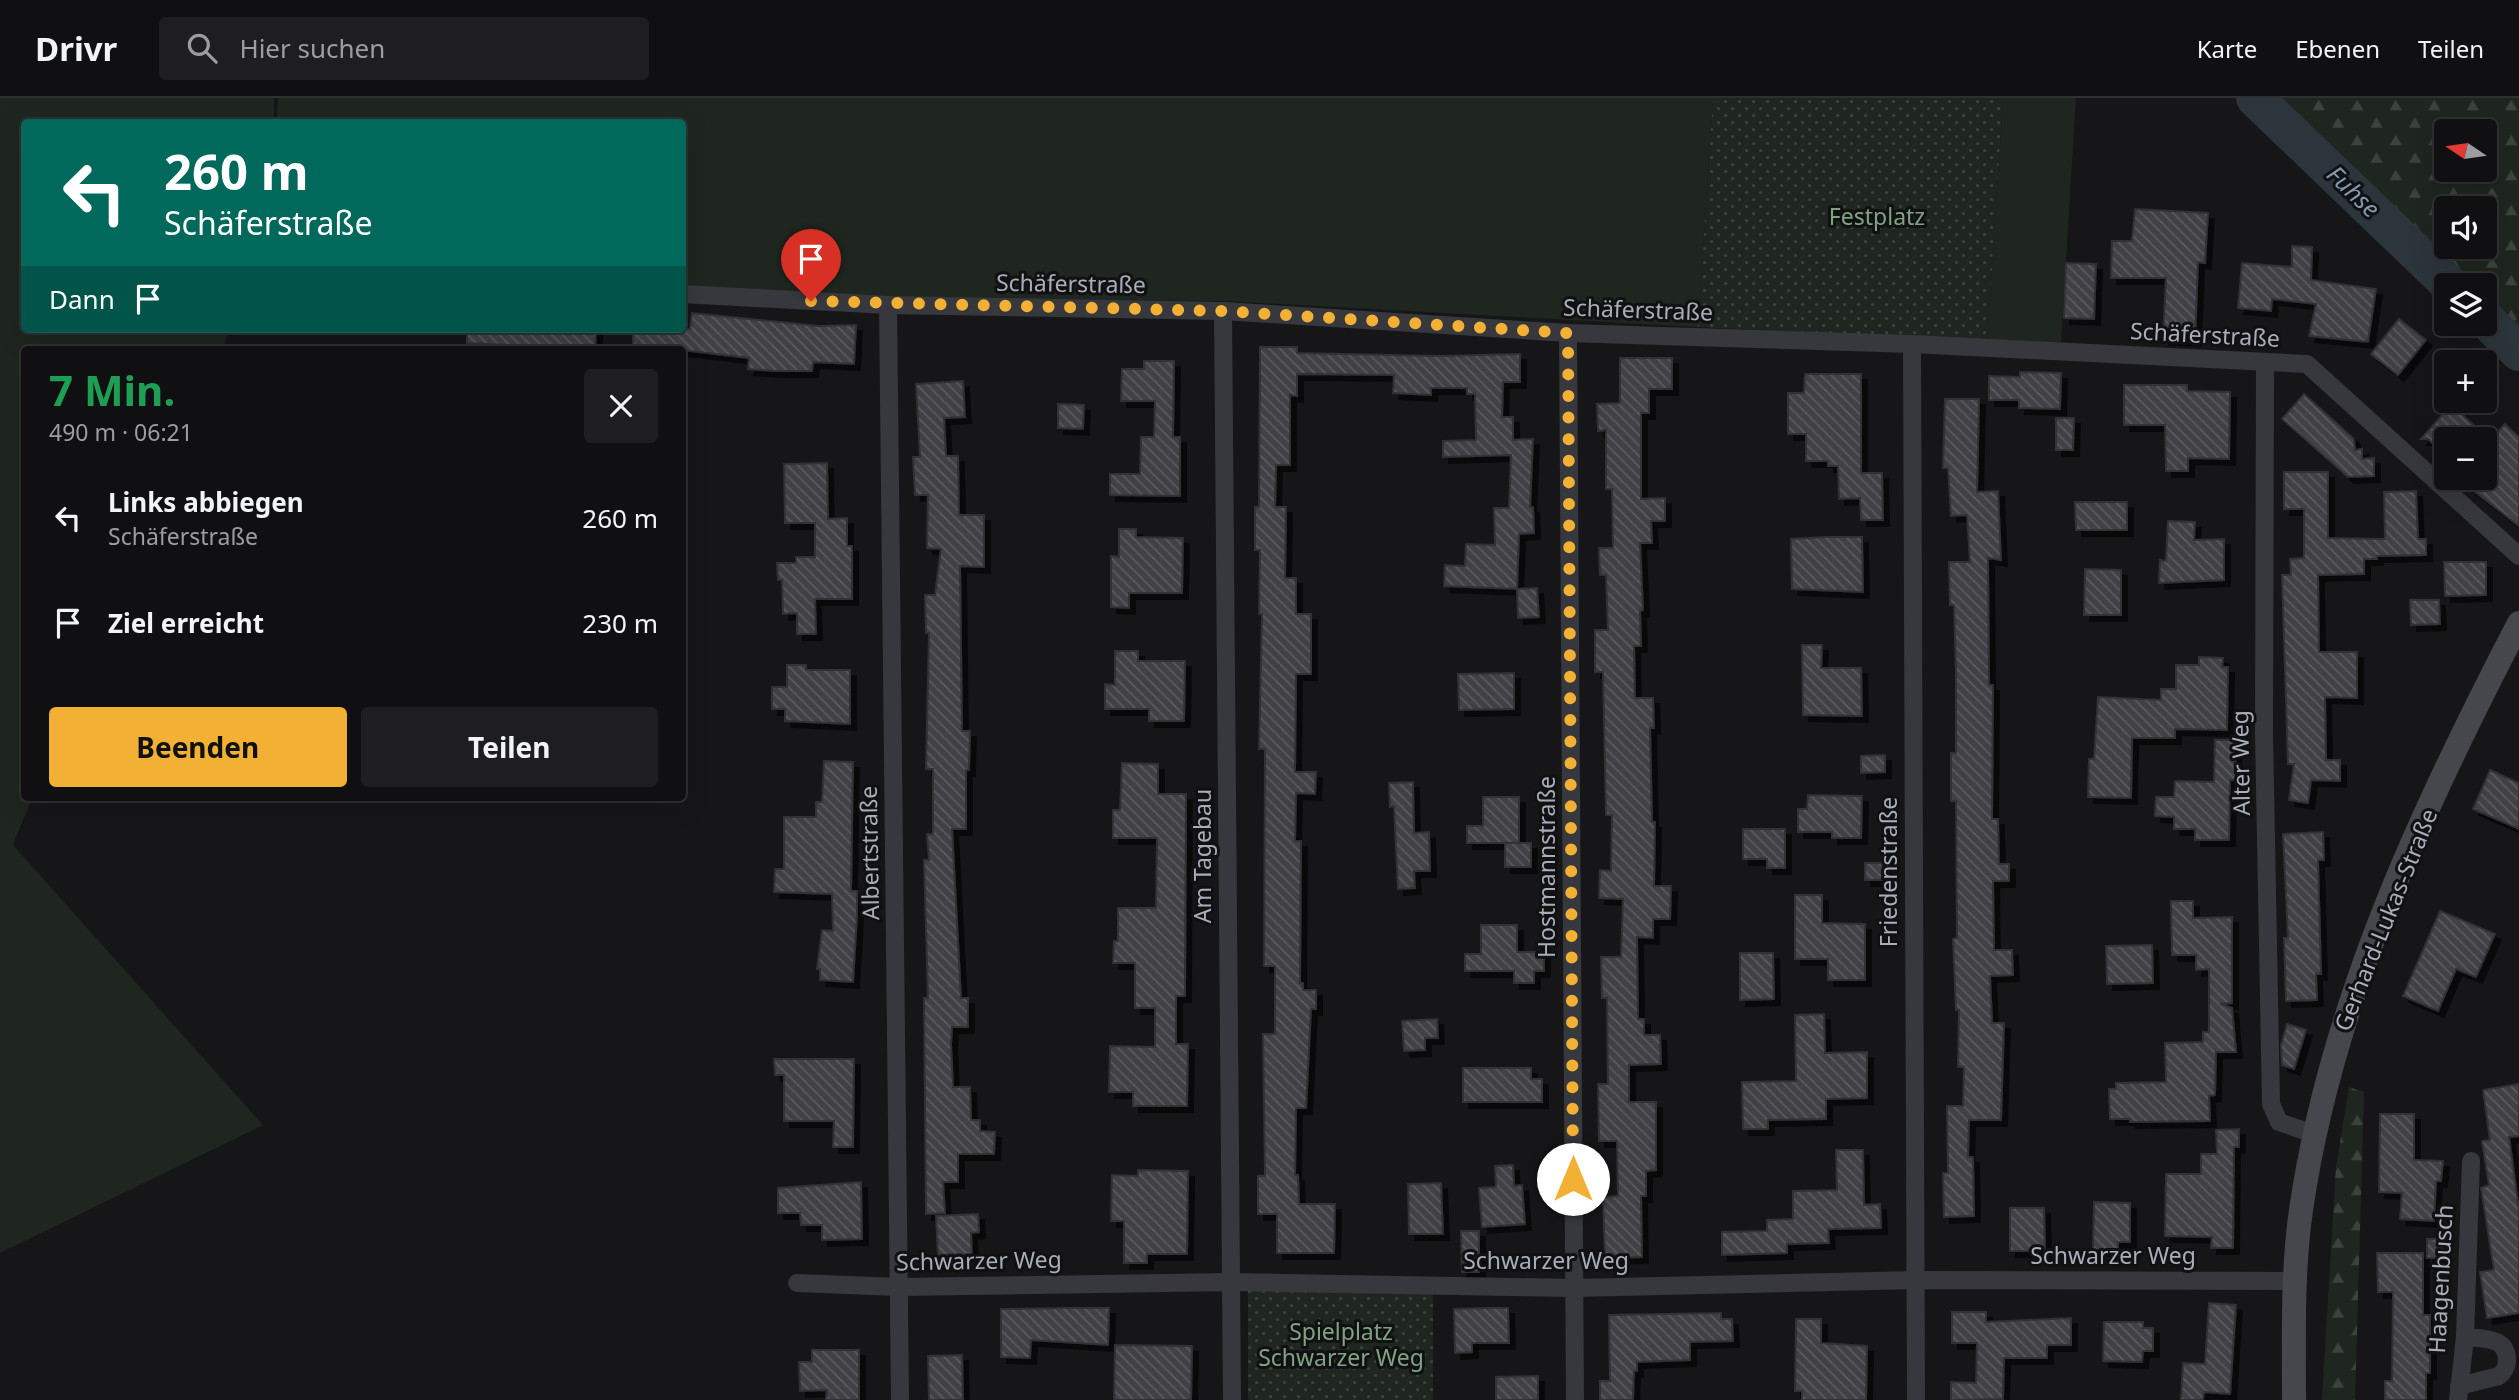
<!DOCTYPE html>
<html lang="de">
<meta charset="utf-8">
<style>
body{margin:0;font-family:"Noto Sans",sans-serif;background:#1e1e20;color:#f1f3f6;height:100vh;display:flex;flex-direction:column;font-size:26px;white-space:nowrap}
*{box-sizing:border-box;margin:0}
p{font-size:23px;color:#9c9d9f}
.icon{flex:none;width:38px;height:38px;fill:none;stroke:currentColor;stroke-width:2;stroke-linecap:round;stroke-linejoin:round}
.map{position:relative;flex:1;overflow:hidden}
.side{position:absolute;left:21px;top:248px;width:665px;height:455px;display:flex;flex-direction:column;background:#101012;border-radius:7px;box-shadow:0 7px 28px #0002,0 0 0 2px #303032}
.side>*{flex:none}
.hud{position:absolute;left:21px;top:21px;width:665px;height:214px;border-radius:7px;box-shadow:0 7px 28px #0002,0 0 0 2px #303032;background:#00695c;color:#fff;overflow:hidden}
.needle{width:46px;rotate:283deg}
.buttons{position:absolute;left:2434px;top:21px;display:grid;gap:14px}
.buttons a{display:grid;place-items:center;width:63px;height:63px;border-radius:7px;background:#101012;box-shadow:0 7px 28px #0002,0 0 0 2px #303032;font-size:35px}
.pin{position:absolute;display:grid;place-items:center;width:60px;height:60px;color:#fff;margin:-72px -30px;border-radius:50% 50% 50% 0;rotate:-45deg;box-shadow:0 0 7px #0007}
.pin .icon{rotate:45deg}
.me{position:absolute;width:77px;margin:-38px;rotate:0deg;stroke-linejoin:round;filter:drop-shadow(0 0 5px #0008)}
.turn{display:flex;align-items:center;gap:24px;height:147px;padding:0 28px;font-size:32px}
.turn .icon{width:91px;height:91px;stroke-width:2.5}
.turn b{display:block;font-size:49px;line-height:60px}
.then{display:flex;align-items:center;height:66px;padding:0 28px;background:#0003;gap:14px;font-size:26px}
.round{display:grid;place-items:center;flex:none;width:74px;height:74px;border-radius:7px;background:#1e1e20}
.summary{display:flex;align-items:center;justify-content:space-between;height:119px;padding:0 28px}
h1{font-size:42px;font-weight:700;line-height:52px;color:#1e9e55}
.button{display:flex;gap:14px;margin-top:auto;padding:14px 28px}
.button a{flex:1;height:80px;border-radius:7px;background:#f2b134;color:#111;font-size:28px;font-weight:700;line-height:80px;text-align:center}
.button a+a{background:#1e1e20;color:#f1f3f6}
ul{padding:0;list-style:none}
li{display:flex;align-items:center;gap:21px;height:105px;padding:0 28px}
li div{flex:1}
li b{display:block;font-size:26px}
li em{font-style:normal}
header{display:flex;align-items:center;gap:42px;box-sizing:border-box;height:98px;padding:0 35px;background:#101012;border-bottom:2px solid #303032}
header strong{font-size:33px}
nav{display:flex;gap:38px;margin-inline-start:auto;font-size:24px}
.search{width:490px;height:63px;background:#1e1e20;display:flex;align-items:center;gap:18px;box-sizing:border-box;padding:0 24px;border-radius:7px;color:#9c9d9f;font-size:26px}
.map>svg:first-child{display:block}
.grass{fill:#1e261f}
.forest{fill:url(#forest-firs);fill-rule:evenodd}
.park{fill:url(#park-dots)}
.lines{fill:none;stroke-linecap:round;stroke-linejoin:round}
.river{stroke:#2c353c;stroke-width:38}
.building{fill:url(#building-back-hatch);stroke:#303034;stroke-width:2;filter:url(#shadow)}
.street{stroke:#37383d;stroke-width:18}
.secondary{stroke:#45474d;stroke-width:24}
.route{stroke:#f2b134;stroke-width:12;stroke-dasharray:0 21.6}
.labels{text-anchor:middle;stroke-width:6;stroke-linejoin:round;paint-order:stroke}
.park-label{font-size:23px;fill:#7fa381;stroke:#111113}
.street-label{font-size:23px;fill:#a8adb8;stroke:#111113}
.water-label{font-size:24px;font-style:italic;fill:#7f9bb3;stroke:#111113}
</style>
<header>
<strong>Drivr</strong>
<div class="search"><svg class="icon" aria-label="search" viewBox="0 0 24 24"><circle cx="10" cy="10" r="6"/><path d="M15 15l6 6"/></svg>Hier suchen</div>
<nav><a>Karte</a><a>Ebenen</a><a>Teilen</a></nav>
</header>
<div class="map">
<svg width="2519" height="1302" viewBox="0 0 2519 1302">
<defs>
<pattern id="forest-firs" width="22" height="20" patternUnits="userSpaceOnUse" patternTransform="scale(1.75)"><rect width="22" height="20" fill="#1e261f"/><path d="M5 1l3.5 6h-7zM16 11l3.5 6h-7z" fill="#3c433d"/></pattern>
<pattern id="park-dots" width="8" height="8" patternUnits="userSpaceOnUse" patternTransform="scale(1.75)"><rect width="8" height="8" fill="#1e261f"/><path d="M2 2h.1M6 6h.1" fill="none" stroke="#3c433d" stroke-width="1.8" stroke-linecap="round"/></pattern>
<pattern id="building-back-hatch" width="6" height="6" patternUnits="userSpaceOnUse" patternTransform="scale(1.75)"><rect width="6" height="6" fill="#404145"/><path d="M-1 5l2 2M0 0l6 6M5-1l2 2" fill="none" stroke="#595a5e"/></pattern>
<filter id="shadow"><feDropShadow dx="6" dy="6" stdDeviation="0" flood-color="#0009"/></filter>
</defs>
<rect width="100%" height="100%" fill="#161618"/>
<g class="grass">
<polygon points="0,0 274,0 274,24 24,24 24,231 230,231 222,252 24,252 24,700 32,700 13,747 263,1027 0,1155"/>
<polygon points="278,0 1713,0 1698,229 1223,203 889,201 683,190 682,24 277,24"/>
<polygon points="2003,0 2076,0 2061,244 1987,243"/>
</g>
<g class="forest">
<path d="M2241 0H2519V263L2480 226H2485V187H2446V194ZM2446 33H2485V72H2446ZM2446 110H2485V149H2446Z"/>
<polygon points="2349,989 2364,994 2355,1302 2322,1302 2336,1069"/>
</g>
<g class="park">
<polygon points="1713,0 2003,0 1987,243 1698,229"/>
<polygon points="1433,1191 1433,1302 1248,1302 1248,1192"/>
</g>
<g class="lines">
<g class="river">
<polyline points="2255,0 2450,187"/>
<polyline points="2485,221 2519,254"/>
</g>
</g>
<g class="building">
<polygon points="2135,111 2208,115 2205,165 2198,164 2195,242 2163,241 2166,180 2111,180 2112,143 2132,143"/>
<polygon points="2292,148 2312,149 2311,182 2376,191 2368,244 2309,238 2316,206 2272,201 2271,213 2238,210 2242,165 2292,169"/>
<polygon points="2066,165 2096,166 2094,221 2064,220"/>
<polygon points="692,215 818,228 856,227 854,266 813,264 812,273 775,273 748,271 749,260 682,252 633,252 633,231 690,231"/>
<polygon points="2399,221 2426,242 2398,277 2371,256"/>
<polygon points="467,231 596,231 595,252 467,245"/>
<polygon points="1260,249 1297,249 1297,255 1439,258 1520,256 1520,284 1503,284 1502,319 1513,319 1513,342 1533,341 1530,409 1533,409 1534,435 1519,436 1517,491 1444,488 1445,467 1465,468 1466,446 1495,447 1494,410 1509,410 1511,357 1443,359 1443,343 1476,342 1475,296 1467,296 1467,290 1431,290 1431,297 1393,295 1394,277 1297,276 1297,298 1290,297 1290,367 1276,367 1275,409 1286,409 1285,480 1296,480 1296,516 1311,516 1311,576 1296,576 1295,674 1316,674 1315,696 1296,695 1295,743 1301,743 1300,885 1303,885 1303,892 1316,892 1316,911 1311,911 1306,1010 1296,1010 1295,1077 1298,1077 1299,1106 1335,1106 1334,1155 1277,1155 1277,1116 1258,1116 1258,1078 1265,1078 1263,936 1275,936 1275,868 1264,868 1265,651 1259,651 1262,516 1259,516 1260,452 1255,452 1255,409 1259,409"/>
<polygon points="1620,260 1672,260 1672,291 1649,291 1649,315 1641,315 1641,401 1665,400 1665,423 1651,423 1652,445 1640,445 1643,512 1640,513 1641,548 1634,548 1635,600 1653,600 1654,630 1650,630 1652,724 1655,724 1654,788 1671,788 1670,821 1653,821 1653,840 1637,839 1638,921 1644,921 1644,937 1660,937 1661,966 1629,967 1629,1004 1656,1004 1656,1072 1646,1073 1646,1098 1641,1098 1642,1159 1605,1160 1603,1099 1618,1098 1617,1043 1599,1043 1598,986 1608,986 1607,900 1602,900 1601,859 1621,859 1623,801 1599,800 1600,772 1611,773 1612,717 1606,717 1603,574 1595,574 1595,532 1608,532 1606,477 1600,477 1599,450 1613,450 1612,391 1606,391 1606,332 1598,333 1597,306 1620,305"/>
<polygon points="1144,263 1174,263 1173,339 1180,339 1180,398 1110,397 1110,376 1140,376 1141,339 1154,339 1155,303 1121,303 1122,271 1144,271"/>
<polygon points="2020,274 2061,275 2060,311 2019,310 2019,302 1989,302 1989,278 2020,279"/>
<polygon points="1805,276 1861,276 1861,375 1882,375 1883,422 1861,422 1860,400 1839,401 1838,368 1828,368 1828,363 1806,363 1806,336 1788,336 1788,295 1804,295"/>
<polygon points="963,283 965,319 944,320 946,358 958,358 959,417 984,417 984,469 960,468 962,633 970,633 969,672 966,672 966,731 952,731 961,900 968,900 968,929 952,929 951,946 953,989 970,989 971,1022 980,1022 980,1033 995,1034 994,1056 958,1056 958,1084 943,1084 945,1115 926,1116 924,900 928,900 924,762 929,762 927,736 933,736 933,671 926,671 929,535 926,535 925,497 935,497 941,451 927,450 928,397 915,397 913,359 920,359 916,286"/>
<polygon points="2124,287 2187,287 2187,293 2230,294 2229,361 2188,360 2188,373 2166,373 2165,327 2124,327"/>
<polygon points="2304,296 2354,341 2355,352 2362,351 2362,361 2374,360 2374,378 2348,379 2282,321"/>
<polygon points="1945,301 1979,301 1977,394 1998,393 2001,462 1988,460 1989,587 1993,587 1992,721 1998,721 1999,766 2009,766 2009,783 1993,783 1994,852 2012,852 2013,877 1990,878 1992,925 2004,925 2001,1022 1969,1022 1968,1059 1973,1059 1974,1118 1944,1119 1943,1075 1948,1075 1947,1008 1963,1008 1964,969 1958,969 1959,912 1956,912 1953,841 1957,840 1956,703 1951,703 1951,655 1956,655 1956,576 1954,507 1950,507 1949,464 1970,464 1967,417 1951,418 1948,370 1943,370"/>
<polygon points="1058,306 1084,307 1083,331 1058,330"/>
<polygon points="2451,307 2490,341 2446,341 2446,358 2428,341 2421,341"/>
<polygon points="2056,320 2074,320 2073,352 2056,352"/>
<polygon points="2505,326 2519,339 2519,428 2457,380 2485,380 2485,348"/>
<polygon points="827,365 828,421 847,420 847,448 852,448 852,501 815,501 816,536 797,536 797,515 783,516 782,482 778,482 777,465 796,465 796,459 815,459 815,425 785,425 784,366"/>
<polygon points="2284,374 2328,374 2328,440 2385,441 2384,394 2416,393 2418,441 2426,441 2426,457 2377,458 2377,461 2364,461 2364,476 2318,477 2319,554 2357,554 2357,600 2325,599 2326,662 2340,662 2340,683 2311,682 2308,705 2289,702 2294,666 2288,666 2282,477 2291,477 2290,461 2304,460 2304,411 2284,411"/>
<polygon points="2075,404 2127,404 2127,432 2076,432"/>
<polygon points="2168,423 2195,424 2194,442 2224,441 2224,482 2159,485 2160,462 2166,463"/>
<polygon points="1119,431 1136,431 1136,439 1183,440 1182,495 1129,495 1129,510 1111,509 1111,458 1119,459"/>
<polygon points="1825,439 1862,439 1863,494 1792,491 1791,441"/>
<polygon points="2444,464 2486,464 2486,497 2445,498"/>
<polygon points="2085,471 2121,472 2121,517 2084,517"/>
<polygon points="1537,490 1539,519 1518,520 1517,491"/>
<polygon points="2410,502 2439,502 2440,526 2411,527"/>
<polygon points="1802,547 1822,547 1821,570 1861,570 1862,618 1803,617"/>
<polygon points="1115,553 1138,553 1138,563 1185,563 1184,623 1149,623 1149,611 1105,611 1105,586 1115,587"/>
<polygon points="2199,559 2223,560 2222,569 2228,569 2227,632 2175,631 2175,640 2132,640 2131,700 2088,699 2089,661 2094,661 2098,599 2161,602 2161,591 2176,591 2176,567 2199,567"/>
<polygon points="787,567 806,567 806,572 850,572 850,626 785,623 785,611 772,611 772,589 787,589"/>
<polygon points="1514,575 1514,611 1459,612 1458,576"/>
<polygon points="2215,642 2235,642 2236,682 2230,682 2229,742 2195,742 2195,731 2174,731 2174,719 2155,718 2156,699 2174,699 2175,683 2214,684"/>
<polygon points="1885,657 1885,674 1861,675 1861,658"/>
<polygon points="824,663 853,664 851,793 857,793 857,817 853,884 820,882 820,871 817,871 822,832 833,833 832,796 774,794 775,771 784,771 784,719 816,719 816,704 822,704"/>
<polygon points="1122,665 1158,666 1158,696 1186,696 1185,898 1176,898 1176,946 1188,946 1187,1008 1133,1008 1133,994 1109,994 1110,948 1155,949 1155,910 1135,910 1135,865 1113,865 1114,843 1118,843 1118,810 1156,810 1157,740 1113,740 1113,712 1120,712"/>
<polygon points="2490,672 2519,685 2519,731 2473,711"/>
<polygon points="1413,684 1414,735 1429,734 1430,773 1414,773 1415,790 1398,791 1394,708 1390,709 1389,685"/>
<polygon points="1808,697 1862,698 1861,740 1832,740 1832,734 1798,734 1798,711 1807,711"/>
<polygon points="1483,699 1519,699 1519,745 1467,745 1467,728 1483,728"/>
<polygon points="1743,731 1785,731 1785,770 1767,770 1767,761 1743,761"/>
<polygon points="2323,734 2324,762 2318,762 2321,876 2316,876 2317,902 2286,903 2284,840 2288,840 2283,736"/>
<rect x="1505" y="745" width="26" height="24"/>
<rect x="1865" y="765" width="17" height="17"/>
<polygon points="1795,797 1822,797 1822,825 1865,826 1865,882 1828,882 1828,861 1795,861"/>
<polygon points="2171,803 2193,803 2193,820 2232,819 2232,905 2220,906 2232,910 2236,954 2216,954 2215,997 2209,998 2210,1023 2130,1024 2130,1021 2110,1021 2109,991 2116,991 2116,985 2166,984 2165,945 2203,944 2203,934 2209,934 2209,871 2196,872 2196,857 2172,857"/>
<polygon points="2440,813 2495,836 2476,879 2456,871 2438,913 2403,898"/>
<polygon points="1481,827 1517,827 1517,854 1544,854 1544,873 1534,873 1534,885 1514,885 1514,873 1465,873 1465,856 1481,856"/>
<polygon points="2152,847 2153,885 2107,886 2106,848"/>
<polygon points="1740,855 1773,855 1774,901 1740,902"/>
<polygon points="1824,916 1825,955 1867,954 1867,1000 1826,1001 1826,1021 1768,1022 1768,1031 1743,1031 1742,984 1796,983 1795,917"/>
<polygon points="1437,921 1438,940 1425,940 1425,952 1404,953 1402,923"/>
<polygon points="2287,926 2306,932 2294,971 2282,967 2281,947"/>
<polygon points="774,961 854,961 853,1049 833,1049 834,1023 784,1023 784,977 775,977"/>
<polygon points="1463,970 1531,970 1531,981 1542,981 1542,1004 1463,1004"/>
<polygon points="2519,986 2519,1038 2509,1039 2519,1112 2519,1215 2487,1220 2480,1174 2494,1172 2481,1090 2489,1087 2482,1043 2490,1042 2483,992"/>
<polygon points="2380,1016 2414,1016 2414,1062 2443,1063 2441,1083 2436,1083 2434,1123 2400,1121 2402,1095 2379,1094"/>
<polygon points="2239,1031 2239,1049 2234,1049 2233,1150 2211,1150 2212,1139 2165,1138 2166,1076 2201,1076 2201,1056 2217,1056 2216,1032"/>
<polygon points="1836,1052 1863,1052 1864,1107 1880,1106 1881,1130 1828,1131 1829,1145 1787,1146 1787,1155 1722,1157 1722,1134 1767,1133 1767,1122 1793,1121 1793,1093 1837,1092"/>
<polygon points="1513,1067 1514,1088 1522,1087 1525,1126 1482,1129 1479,1090 1496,1089 1495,1068"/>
<polygon points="1138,1072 1188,1073 1187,1156 1147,1156 1147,1165 1124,1165 1124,1123 1111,1123 1112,1077 1138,1078"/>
<polygon points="861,1084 862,1141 822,1142 822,1127 801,1127 800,1115 778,1115 778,1090"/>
<polygon points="1441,1085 1443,1136 1409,1136 1408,1086"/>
<polygon points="2094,1104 2130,1105 2130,1144 2118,1144 2118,1152 2093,1152"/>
<polygon points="2010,1110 2044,1110 2045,1153 2010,1153"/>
<polygon points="978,1116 979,1134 971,1135 972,1156 938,1157 936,1118"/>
<polygon points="1461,1133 1479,1133 1479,1174 1462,1174"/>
<rect x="2427" y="1141" width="17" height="19"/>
<polygon points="2377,1155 2423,1155 2423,1217 2430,1217 2430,1275 2426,1275 2426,1302 2385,1302 2385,1283 2392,1283 2393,1194 2378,1194"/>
<polygon points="2209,1205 2236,1207 2230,1296 2204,1294 2203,1302 2181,1302 2183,1265 2205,1266"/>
<polygon points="1069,1210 1109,1210 1108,1247 1031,1242 1030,1260 1001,1259 1001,1211"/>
<polygon points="1488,1210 1508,1210 1509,1245 1472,1245 1472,1254 1455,1255 1454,1211"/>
<polygon points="1952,1214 1986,1214 1986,1224 2071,1220 2071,1247 2047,1247 2047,1260 2004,1260 2003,1301 1951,1302 1951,1284 1976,1285 1977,1245 1952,1245"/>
<polygon points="1721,1215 1721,1221 1732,1221 1733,1243 1690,1244 1690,1262 1637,1264 1637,1273 1634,1273 1633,1302 1600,1302 1600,1283 1610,1283 1609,1217"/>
<polygon points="1796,1221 1821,1221 1821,1245 1867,1248 1866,1302 1802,1302 1802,1293 1795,1293"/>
<polygon points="2104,1224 2143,1224 2143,1230 2153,1230 2153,1253 2143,1253 2142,1264 2103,1263"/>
<polygon points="1115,1247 1192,1248 1191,1302 1114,1302"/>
<polygon points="812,1252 859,1252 859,1302 826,1302 827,1292 800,1293 799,1264 812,1264"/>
<polygon points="962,1257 963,1302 929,1302 928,1258"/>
<polygon points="1538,1278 1538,1302 1496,1302 1496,1279"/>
</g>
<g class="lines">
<g class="street">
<polyline points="682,196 888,207 1223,213 1568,235 1912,246 2307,266 2519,458"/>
<polyline points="888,207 900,1302"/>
<polyline points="1223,213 1232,1302"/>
<polyline points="1568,235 1575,1302"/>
<polyline points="1912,246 1916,1302"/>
<polyline points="2265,265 2264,635 2271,1006 2279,1024 2314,1036"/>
<polyline points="797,1185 899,1189 1231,1184 1574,1190 1915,1182 2295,1183"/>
<path d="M2459 1288 2499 1278C2504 1274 2506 1271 2507 1264 2508 1238 2483 1241 2465 1239"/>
<polyline points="2458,1302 2465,1239 2471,1063"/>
</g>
<path class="secondary" d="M2294 1302C2294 1239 2292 1175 2301 1112 2331 905 2423 709 2519 525"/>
</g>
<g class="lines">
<polyline class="route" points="811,203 1223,213 1568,235 1573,1081"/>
</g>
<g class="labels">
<g class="park-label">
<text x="1877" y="127">Festplatz</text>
<text x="1341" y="1242">Spielplatz<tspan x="1341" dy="26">Schwarzer Weg</tspan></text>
</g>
<g class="street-label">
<text transform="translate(1071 186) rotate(1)" y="8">Schäferstraße</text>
<text transform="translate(1638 212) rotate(2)" y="8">Schäferstraße</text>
<text transform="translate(2205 237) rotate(3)" y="8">Schäferstraße</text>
<text transform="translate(2241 665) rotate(-91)" y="8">Alter Weg</text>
<text transform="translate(870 755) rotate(-91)" y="8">Albertstraße</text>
<text transform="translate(1203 758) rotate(-90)" y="8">Am Tagebau</text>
<text transform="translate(1547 769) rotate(-90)" y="8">Hostmannstraße</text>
<text transform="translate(1889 774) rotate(-90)" y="8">Friedenstraße</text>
<text transform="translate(2386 822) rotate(-68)" y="8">Gerhard-Lukas-Straße</text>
<text x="2113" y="1166">Schwarzer Weg</text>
<text transform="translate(979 1163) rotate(-1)" y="8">Schwarzer Weg</text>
<text x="1546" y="1171">Schwarzer Weg</text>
<text transform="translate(2441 1181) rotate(-87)" y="8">Haagenbusch</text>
</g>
<g class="water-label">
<text transform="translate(2353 94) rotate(44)" y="8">Fuhse</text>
</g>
</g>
</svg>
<div class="buttons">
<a><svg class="needle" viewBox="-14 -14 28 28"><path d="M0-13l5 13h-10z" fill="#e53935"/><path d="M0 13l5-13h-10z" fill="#9c9d9f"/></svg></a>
<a><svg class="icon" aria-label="sound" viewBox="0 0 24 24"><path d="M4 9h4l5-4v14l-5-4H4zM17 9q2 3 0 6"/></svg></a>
<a><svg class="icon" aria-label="layers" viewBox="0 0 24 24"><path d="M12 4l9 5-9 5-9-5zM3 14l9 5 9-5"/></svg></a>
<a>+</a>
<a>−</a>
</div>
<div class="pin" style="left:811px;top:203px;background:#d93025"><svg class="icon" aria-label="arrive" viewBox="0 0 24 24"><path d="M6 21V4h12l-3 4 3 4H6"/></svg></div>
<svg class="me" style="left:1573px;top:1081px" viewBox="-20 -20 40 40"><circle r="19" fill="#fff"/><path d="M0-13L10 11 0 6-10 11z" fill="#f2b134"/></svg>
<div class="hud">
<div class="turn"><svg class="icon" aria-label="left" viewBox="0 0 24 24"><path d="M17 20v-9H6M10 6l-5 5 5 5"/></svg><div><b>260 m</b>Schäferstraße</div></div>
<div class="then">Dann<svg class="icon" aria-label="arrive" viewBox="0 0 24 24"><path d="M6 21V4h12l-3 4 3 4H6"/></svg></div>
</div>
<section class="side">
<div class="summary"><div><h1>7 Min.</h1><p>490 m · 06:21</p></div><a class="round"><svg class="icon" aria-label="close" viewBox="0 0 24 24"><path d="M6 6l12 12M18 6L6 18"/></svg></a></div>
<ul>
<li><svg class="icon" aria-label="left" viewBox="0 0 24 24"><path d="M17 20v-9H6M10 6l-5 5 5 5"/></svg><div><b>Links abbiegen</b><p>Schäferstraße</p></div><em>260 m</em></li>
<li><svg class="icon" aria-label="arrive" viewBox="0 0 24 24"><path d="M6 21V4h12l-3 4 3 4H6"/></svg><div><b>Ziel erreicht</b></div><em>230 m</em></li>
</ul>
<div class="button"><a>Beenden</a><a>Teilen</a></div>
</section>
</div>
